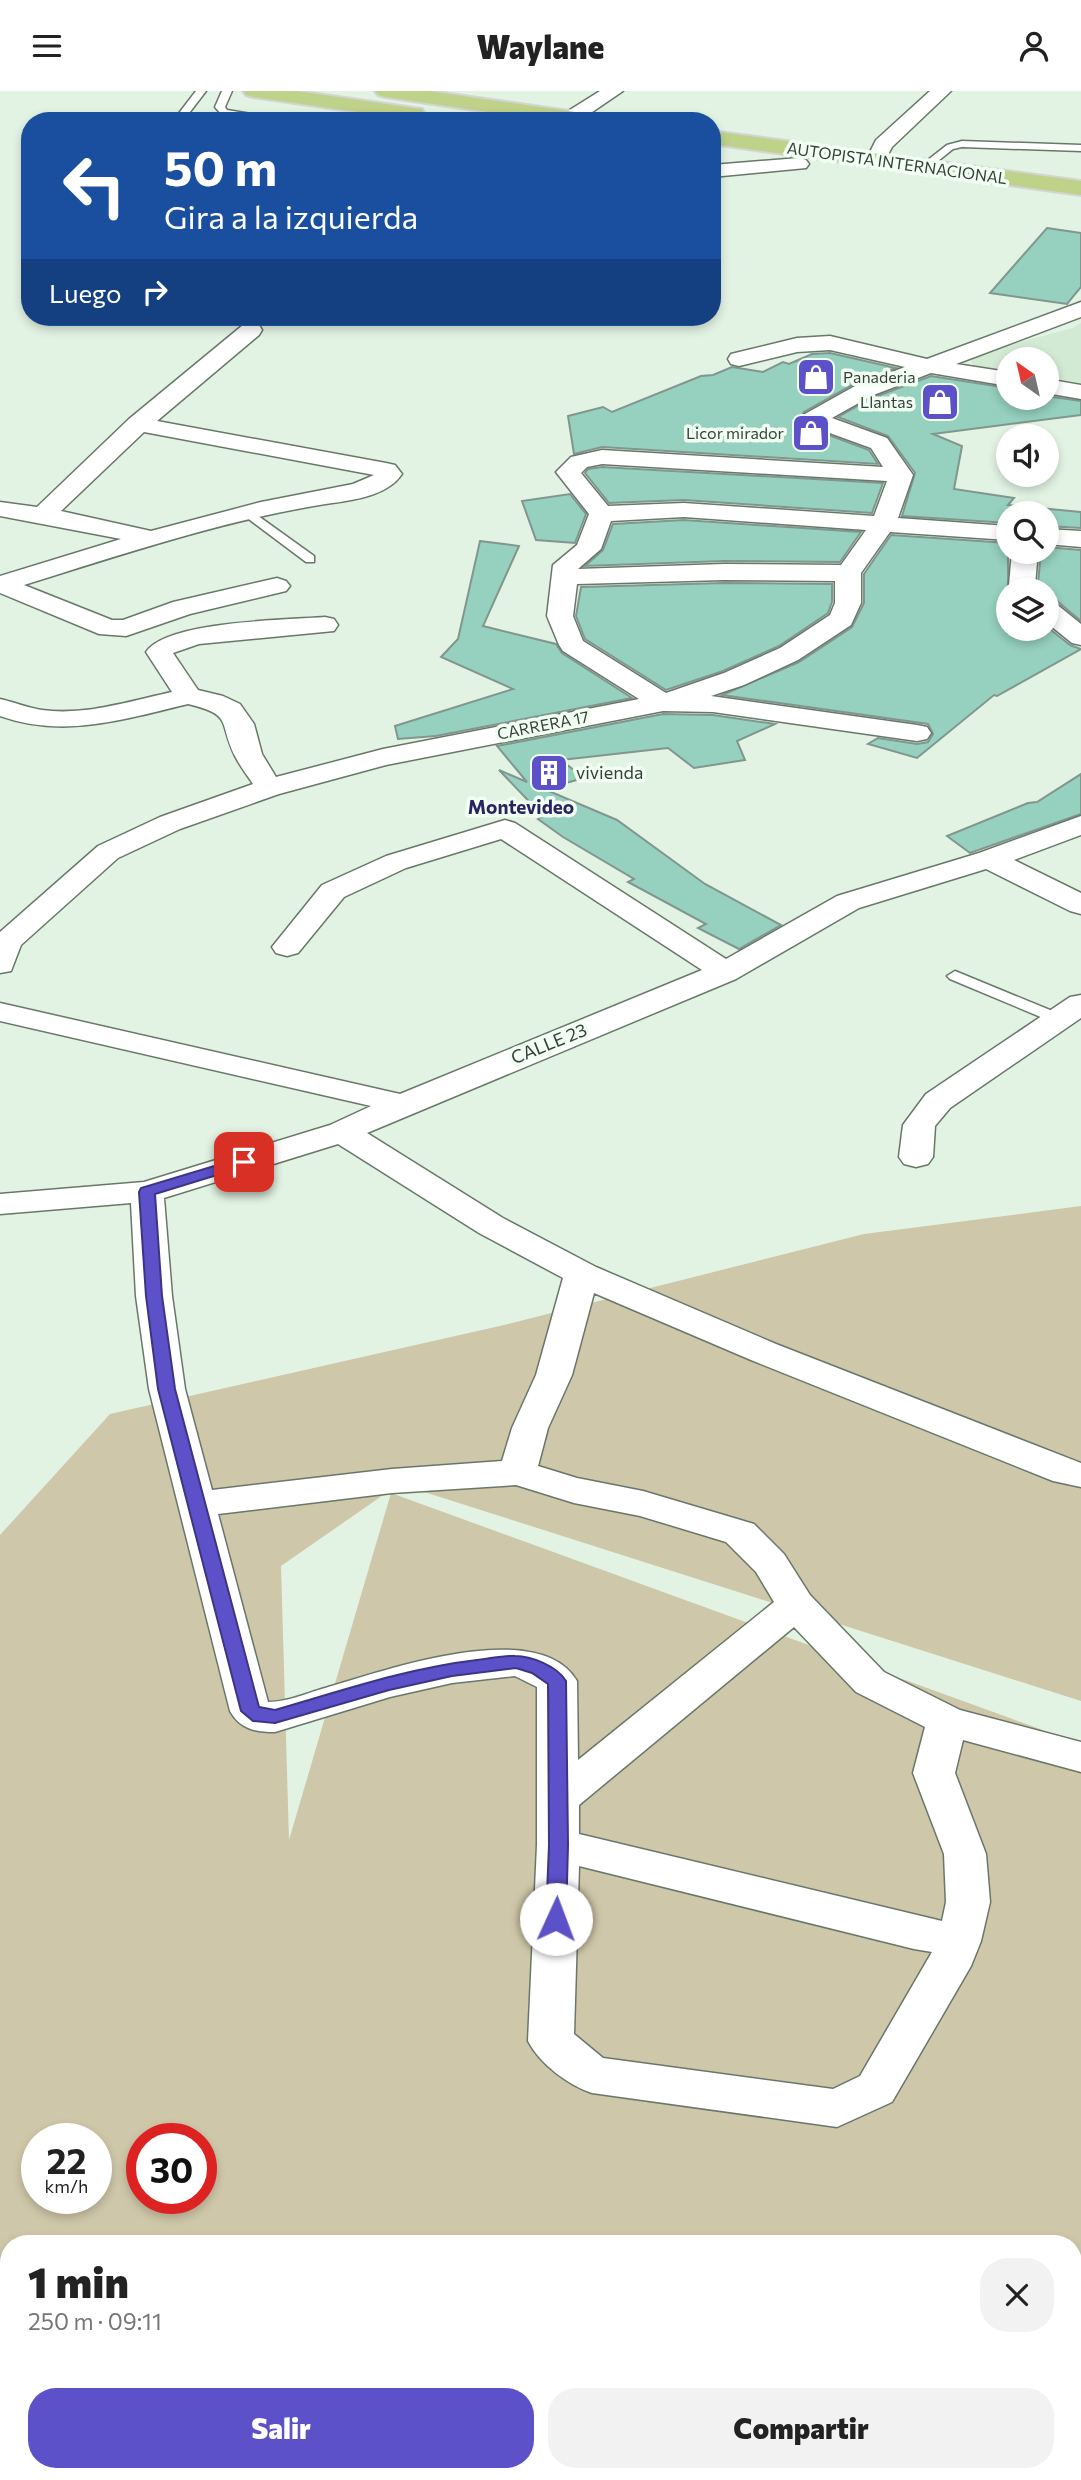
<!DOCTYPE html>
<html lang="es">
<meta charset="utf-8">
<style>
body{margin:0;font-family:Commissioner,sans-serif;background:#f2f2f2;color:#222;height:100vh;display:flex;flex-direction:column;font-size:26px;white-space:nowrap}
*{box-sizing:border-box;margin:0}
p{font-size:23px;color:#767676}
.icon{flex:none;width:38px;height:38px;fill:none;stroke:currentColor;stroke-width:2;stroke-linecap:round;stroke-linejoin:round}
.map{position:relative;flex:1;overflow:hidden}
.drawer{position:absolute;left:0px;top:2144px;width:1082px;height:247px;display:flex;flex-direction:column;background:#fff;border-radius:28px 28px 0 0;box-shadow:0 4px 10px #0003}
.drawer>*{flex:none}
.top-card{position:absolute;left:21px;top:21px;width:700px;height:214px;border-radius:28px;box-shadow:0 4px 10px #0003;background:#1a4fa0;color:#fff;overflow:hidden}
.needle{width:46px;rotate:326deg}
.fabs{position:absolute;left:996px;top:256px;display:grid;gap:14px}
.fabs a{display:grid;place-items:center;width:63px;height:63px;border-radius:50%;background:#fff;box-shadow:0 4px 10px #0003;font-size:35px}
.speed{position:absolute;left:21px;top:2032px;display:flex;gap:14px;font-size:35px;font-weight:700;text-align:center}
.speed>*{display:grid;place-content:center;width:91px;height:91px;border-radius:50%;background:#fff;box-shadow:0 4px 10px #0003;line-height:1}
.speed small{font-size:18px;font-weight:400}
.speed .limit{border:10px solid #d22;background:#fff;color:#111}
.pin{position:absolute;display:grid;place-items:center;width:60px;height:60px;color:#fff;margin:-30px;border-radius:14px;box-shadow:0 4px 10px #0006}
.me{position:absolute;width:77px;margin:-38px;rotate:2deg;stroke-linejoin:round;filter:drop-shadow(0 0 5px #0008)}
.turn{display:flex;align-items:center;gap:24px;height:147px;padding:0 28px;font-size:32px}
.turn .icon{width:91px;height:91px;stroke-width:2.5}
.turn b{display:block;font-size:49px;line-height:60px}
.then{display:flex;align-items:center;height:66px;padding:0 28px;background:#0003;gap:14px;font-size:26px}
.round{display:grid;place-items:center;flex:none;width:74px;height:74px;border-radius:28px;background:#f2f2f2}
.head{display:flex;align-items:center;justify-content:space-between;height:119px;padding:0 28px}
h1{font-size:42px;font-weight:800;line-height:52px}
.primary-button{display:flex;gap:14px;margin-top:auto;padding:14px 28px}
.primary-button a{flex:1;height:80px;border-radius:28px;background:#5d51ca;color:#fff;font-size:28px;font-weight:800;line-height:80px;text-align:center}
.primary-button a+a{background:#f2f2f2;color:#222}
header{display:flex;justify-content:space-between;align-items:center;height:91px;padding:0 28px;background:#fff;font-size:32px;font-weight:800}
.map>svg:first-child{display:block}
.built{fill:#d2e9d4}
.green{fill:#cfc7a9;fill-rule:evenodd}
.building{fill:#96d0bf;stroke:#80968f;stroke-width:2}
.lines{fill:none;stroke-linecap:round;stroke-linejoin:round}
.service-casing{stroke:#687769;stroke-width:3}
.minor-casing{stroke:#687769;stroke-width:3}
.trunk-casing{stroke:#d3d5d3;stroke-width:4}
.service{fill:#fff;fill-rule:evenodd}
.minor{fill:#fff;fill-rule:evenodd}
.trunk{fill:#bfd28a;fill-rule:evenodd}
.route{fill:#5d51ca;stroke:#3c3583;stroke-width:2}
.labels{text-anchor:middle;stroke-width:7;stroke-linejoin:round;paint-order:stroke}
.far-street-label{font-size:16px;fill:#383f39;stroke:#f1fff3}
.far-poi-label{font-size:16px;fill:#383f39;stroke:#f1fff3;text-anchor:end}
.poi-label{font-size:18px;fill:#383f39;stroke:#f1fff3;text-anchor:start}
.street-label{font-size:18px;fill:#383f39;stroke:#f1fff3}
.neighbourhood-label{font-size:19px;font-weight:bold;fill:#29245f;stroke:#f1fff3}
</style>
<header><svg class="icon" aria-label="menu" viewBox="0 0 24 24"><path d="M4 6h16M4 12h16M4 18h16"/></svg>Waylane<svg class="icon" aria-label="person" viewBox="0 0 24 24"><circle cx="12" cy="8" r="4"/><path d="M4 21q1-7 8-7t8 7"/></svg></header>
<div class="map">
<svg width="1081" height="2389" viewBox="0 0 1081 2389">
<rect width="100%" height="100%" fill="#e2f3e3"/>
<polygon class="built" points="1081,232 1081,292 1047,286 1046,268 1008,268 1008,280 973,275 969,265 1073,237"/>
<path class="green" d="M1081 1115V1610L399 1393 281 1475 289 1749 391 1402 1081 1653V2389H0V1444L110 1323 504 1234 864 1143ZM37 2048H96V2107H37ZM142 2048H201V2107H142ZM9 2152H1073V2382H9Z"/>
<g class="building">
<polygon points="1047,137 1081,142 1081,196 1067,213 990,202"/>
<polygon points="830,262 896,277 854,293 804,321 799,330 804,335 869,359 878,373 602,356 574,363 568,325 603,316 612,321 701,285 713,284 732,276 763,281 783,271 789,273 812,263"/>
<polygon points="931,285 1008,297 1008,306 1046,305 1081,310 1081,324 933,343 962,355 954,398 1014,407 1008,414 1081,421 1081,437 1046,435 1046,422 1008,422 1008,432 902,425 915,382 888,345 838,326 872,307"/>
<polygon points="602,376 883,392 872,422 684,409 609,412 585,382 588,378"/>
<polygon points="570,403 586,423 575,452 536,449 522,410"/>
<polygon points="684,429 861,441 840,471 724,470 585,475 603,459 613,433"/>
<polygon points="891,444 1008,452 1008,537 1046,537 1046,535 1070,554 1081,558 997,605 994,604 917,667 868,653 878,647 917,653 928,651 933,643 928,633 722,604 799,571 852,536 864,512 864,483"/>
<polygon points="480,450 519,455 483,535 556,553 562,562 632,607 436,645 398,648 395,635 513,598 441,566 458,548"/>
<polygon points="1046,456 1081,459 1081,530 1057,510 1046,507 1046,499 1040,499 1038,493 1041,460 1046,460"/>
<polygon points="724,492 832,493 832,511 828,522 779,555 723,580 666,599 585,548 576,525 581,496"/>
<polygon points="663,623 713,624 775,633 737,650 745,669 694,677 668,657 561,669 584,687 544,698 617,729 705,793 781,834 739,858 698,837 706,833 628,791 634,788 563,746 538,728 543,725 499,679 527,691 497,655"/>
<polygon points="1081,683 1081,723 970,762 947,745 1028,712 1037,711"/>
</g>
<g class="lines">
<defs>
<g id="service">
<polygon points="196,0 206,0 183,30 173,30"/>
<polygon points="222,0 232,0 225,16 227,19 294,30 266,30 221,23 215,16"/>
<polygon points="458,26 462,30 448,30 450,28"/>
<polygon points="962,50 1081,54 1081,60 962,56 953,58 928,78 919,76 947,54"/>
<polygon points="250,419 314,465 314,471 306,471 246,426 246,420"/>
<polygon points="955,880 1067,926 1069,929 1061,934 1055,932 950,888 947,885"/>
</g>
<g id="minor">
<polygon points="600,0 623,0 579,30 565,30 562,26 565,22"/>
<polygon points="930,0 951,0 892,56 883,73 869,73 866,69 876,49"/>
<polygon points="799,67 806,69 809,73 806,77 712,86 712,74"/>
<path d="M1081 211V226L956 273 1008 281V295L931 282 871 305 832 327 887 347 913 384 898 427 1008 435V449L890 441 861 482V512L851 534 798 569 744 594 711 605 917 634 927 636 931 642 927 648 917 650 713 621 663 620 386 674 279 703 180 738 118 767 21 854 11 880 0 882V841L98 755 160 726 253 693C247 684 240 675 235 665 218 631 234 624 188 613 125 628 63 648 0 625V608C14 611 28 617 42 619 85 625 130 610 172 601L146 561C167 530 286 529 325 526L334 528 338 534 334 540 199 553 173 562 198 599 223 605 240 613 254 633 262 663 276 686 383 658 639 608 563 560 559 554 547 525 553 474 577 454 589 423 556 381 571 366 602 359 883 376 871 357 805 333 801 328 805 323 855 295 905 276 830 259 797 261 739 275 731 273 728 268 731 263 797 247 830 245 927 268ZM602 373 887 390 874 425 684 412 608 415 581 382 587 376ZM684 426 866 439 841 474 724 473 578 478 601 458 611 430ZM724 489 835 490V512L830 524 780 557 724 582 666 602 583 550 573 525 577 493Z"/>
<path d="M251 232 259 234 262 239 259 244 157 330 386 372 395 374 402 383C384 410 337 410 308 416 212 433 118 465 24 494L112 529H123L173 511 277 487 286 490 290 495 286 500 190 523 126 545 99 543 0 502V485L121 448 0 425V411L37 416 129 328 243 234ZM144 341 374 384 353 393 261 411 151 440 61 420Z"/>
<polygon points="1046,288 1081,294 1081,308 1046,302"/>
<polygon points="1046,438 1081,440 1081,456 1046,453"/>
<polygon points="1012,460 1038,460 1035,494 1038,499 1012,499 1009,494"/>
<polygon points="1046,510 1055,512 1081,533 1081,554 1072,552 1046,531"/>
<path d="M1081 725V744L1014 769 1081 802V823L1070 820 986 778 859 817 736 888 367 1042 503 1127 596 1176 776 1253 1081 1372V1396L1053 1390 751 1269 594 1202 572 1284 548 1337 538 1375 577 1387 643 1400 754 1433 784 1463 810 1504 884 1581 960 1619 1081 1651V1681L963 1649 955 1682 986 1763 990 1811 981 1850 971 1875 892 2011 837 2036 592 2002C568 1994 540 1973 528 1950L537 1754V1596L515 1585 452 1592 390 1606 275 1641C255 1641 240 1638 230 1620L149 1298 136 1205 131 1112 0 1123V1103L144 1091 330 1034 371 1015 0 930V912L400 1003 702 879 501 748 406 777 344 806 298 862 287 865 276 862 272 856 322 794 386 765 495 732 505 729 515 732 726 868 837 805 979 762ZM338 1053 479 1142 563 1187 536 1284 512 1337 502 1370 392 1378 212 1399 185 1298 172 1205 164 1107ZM516 1394 574 1412 640 1425 726 1451 756 1481 774 1511 578 1669 577 1590C538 1524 383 1580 325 1597 307 1602 287 1611 268 1611L218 1423 392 1402ZM794 1536 856 1601 925 1636 913 1682 944 1763 946 1811 942 1830 579 1743V1714ZM579 1775 914 1858 932 1861 860 1985 833 1998 603 1967 574 1943Z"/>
<polygon points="1081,904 1081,927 950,1017 935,1035 933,1066 928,1073 916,1076 904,1073 899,1066 903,1034 926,1003 1070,906"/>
</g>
<g id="trunk">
<polygon points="243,0 297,0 414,17 422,18 425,23 422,28 414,29 253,6 246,4"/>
<polygon points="375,0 429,0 596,24 604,25 607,30 549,30 385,6 378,4"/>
<polygon points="712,40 1081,90 1081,104 712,53"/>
</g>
</defs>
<use href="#service" class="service-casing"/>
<use href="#minor" class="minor-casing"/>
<use href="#trunk" class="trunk-casing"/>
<use href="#service" class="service"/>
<use href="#minor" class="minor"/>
<use href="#trunk" class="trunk"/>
</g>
<path class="route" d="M244 1066 250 1068 252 1071 250 1074 155 1103 162 1205 175 1298 259 1616 275 1619C341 1600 408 1577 477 1569 489 1568 503 1564 515 1565 531 1565 557 1575 566 1590L568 1754 566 1828 563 1833 556 1835 549 1833 546 1828 549 1754 548 1593 532 1582 516 1577 452 1585 389 1599 275 1632 253 1630 241 1620 158 1298 146 1205 139 1101 141 1097Z"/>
<defs>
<symbol id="shop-square" viewBox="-11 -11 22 22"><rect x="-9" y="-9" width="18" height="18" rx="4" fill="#5d51ca" stroke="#f1fff3"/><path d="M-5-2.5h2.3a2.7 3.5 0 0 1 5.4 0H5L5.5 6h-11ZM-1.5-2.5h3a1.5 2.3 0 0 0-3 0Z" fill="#fff"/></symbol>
<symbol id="building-square" viewBox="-11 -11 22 22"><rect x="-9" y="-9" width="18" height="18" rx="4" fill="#5d51ca" stroke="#f1fff3"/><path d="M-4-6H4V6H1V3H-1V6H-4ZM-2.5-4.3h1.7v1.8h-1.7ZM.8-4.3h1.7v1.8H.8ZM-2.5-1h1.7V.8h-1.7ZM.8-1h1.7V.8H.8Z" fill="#fff"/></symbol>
</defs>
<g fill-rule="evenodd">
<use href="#shop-square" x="794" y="264" width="44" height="44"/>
<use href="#shop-square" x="918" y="289" width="44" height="44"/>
<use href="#shop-square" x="789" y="320" width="44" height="44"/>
<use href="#building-square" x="527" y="660" width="44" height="44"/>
</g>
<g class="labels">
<g class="far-street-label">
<text transform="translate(897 72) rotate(8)" y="6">AUTOPISTA INTERNACIONAL</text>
<text transform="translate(543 634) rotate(-11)" y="6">CARRERA 17</text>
</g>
<g class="far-poi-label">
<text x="843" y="292" text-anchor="start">Panaderia</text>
<text x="913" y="317">Llantas</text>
<text x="784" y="348">Licor mirador</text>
</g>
<g class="poi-label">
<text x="576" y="688">vivienda</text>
</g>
<g class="street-label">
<text transform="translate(549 953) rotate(-22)" y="6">CALLE 23</text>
</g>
<g class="neighbourhood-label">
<text x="521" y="723">Montevideo</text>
</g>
</g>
</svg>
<div class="fabs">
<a><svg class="needle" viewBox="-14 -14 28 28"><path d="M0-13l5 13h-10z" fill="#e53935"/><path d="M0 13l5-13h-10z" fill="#767676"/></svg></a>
<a><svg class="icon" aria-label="sound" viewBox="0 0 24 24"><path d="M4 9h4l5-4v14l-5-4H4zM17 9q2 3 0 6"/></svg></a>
<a><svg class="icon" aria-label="search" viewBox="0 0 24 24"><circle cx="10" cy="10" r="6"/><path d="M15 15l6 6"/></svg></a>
<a><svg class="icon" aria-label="layers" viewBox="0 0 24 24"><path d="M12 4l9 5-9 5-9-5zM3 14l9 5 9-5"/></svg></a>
</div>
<div class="speed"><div>22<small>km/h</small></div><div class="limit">30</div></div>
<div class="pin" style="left:244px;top:1071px;background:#d93025"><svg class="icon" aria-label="arrive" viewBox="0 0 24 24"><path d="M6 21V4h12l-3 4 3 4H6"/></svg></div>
<svg class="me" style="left:556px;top:1828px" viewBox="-20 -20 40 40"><circle r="19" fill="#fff"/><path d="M0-13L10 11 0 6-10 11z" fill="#5d51ca"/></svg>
<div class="top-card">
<div class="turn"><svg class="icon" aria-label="left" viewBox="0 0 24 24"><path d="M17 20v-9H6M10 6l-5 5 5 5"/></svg><div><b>50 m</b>Gira a la izquierda</div></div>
<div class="then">Luego<svg class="icon" aria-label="right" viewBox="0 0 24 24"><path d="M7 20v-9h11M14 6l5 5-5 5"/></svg></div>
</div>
<section class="drawer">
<div class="head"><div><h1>1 min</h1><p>250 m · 09:11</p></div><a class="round"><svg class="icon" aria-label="close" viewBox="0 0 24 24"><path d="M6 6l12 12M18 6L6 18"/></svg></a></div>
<div class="primary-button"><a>Salir</a><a>Compartir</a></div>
</section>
</div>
